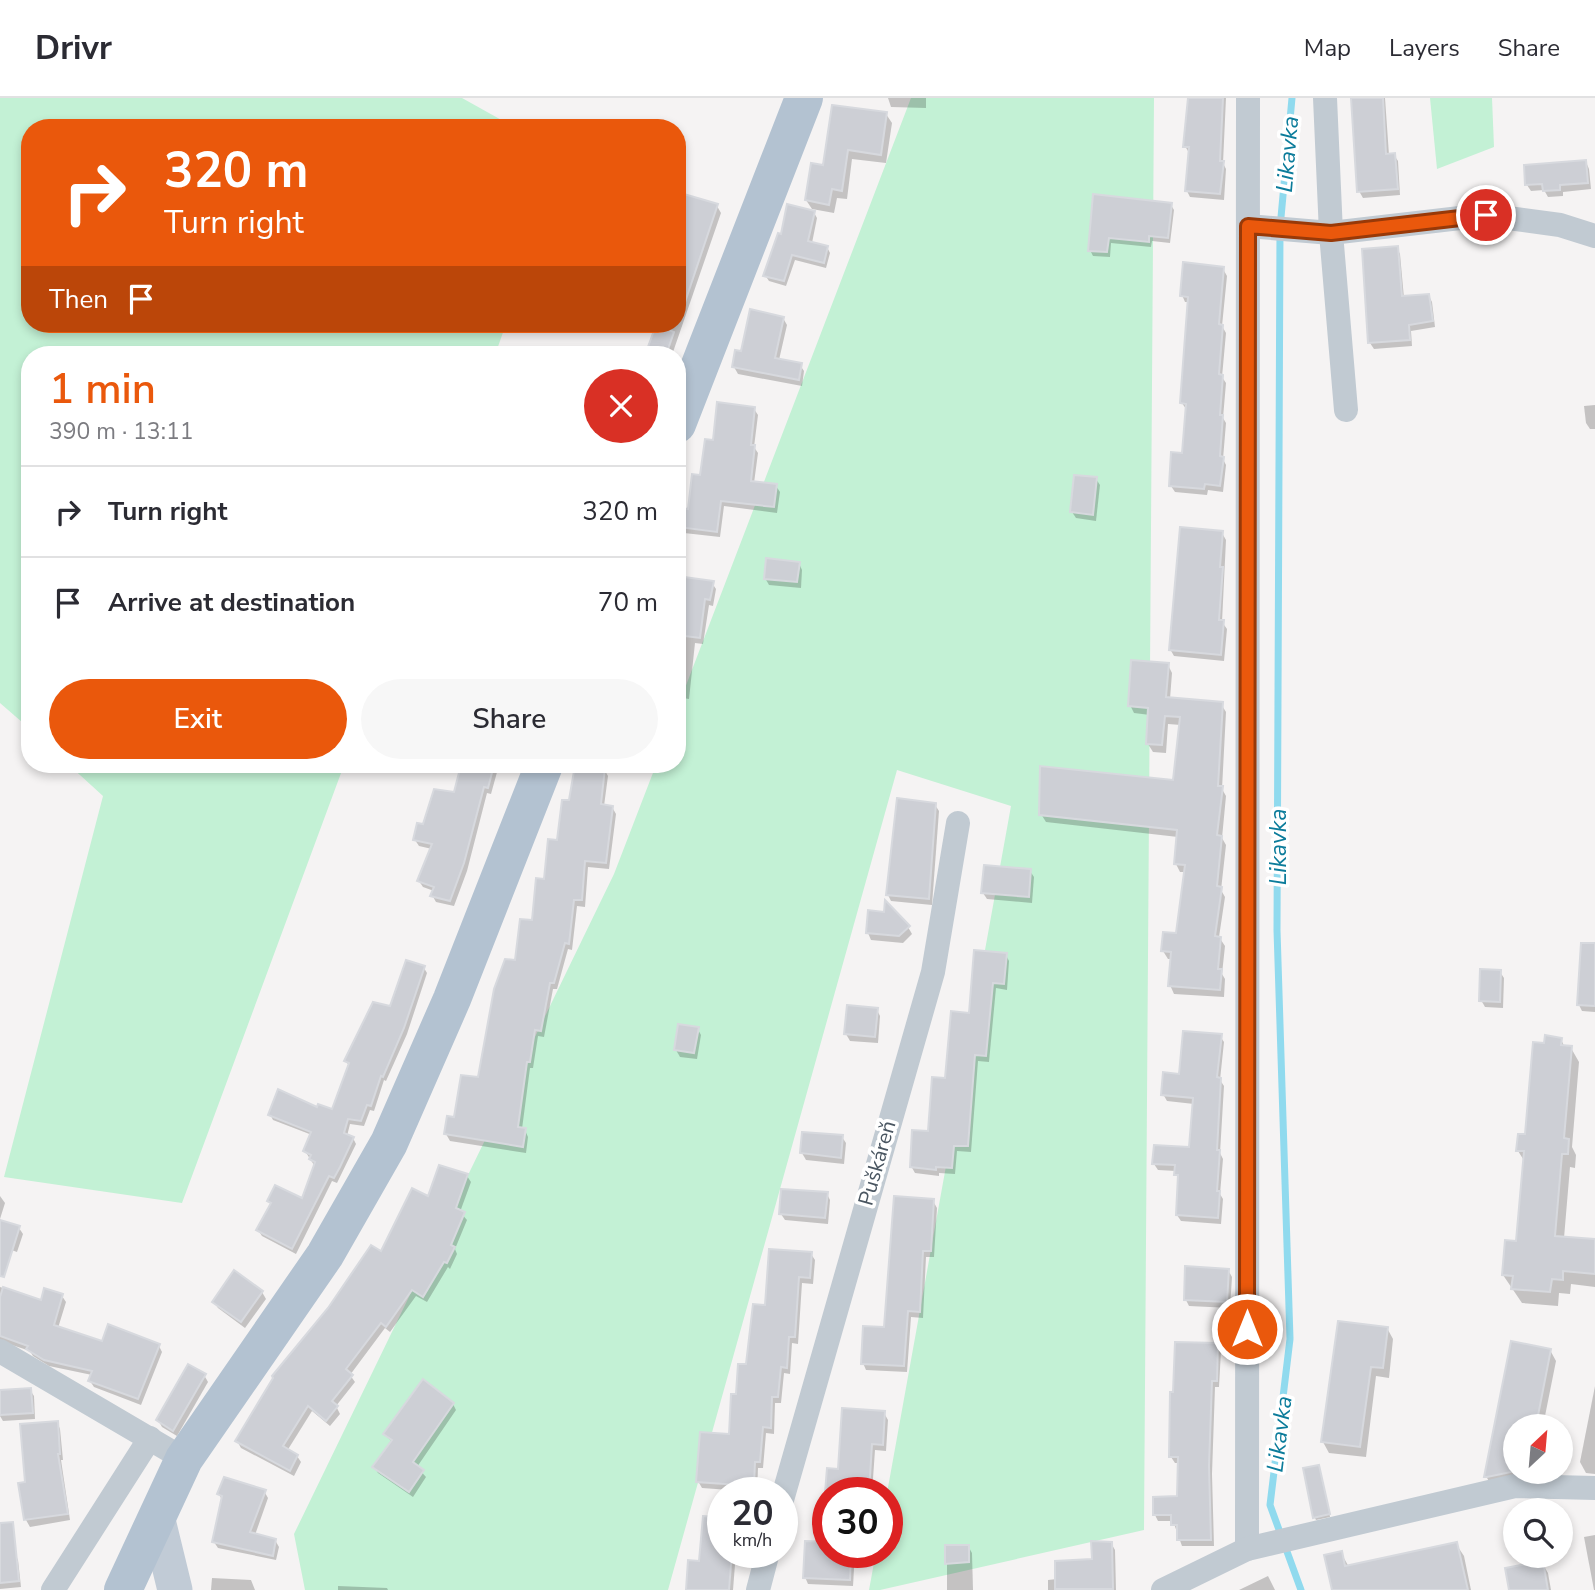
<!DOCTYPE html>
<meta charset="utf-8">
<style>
body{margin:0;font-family:"Nunito Sans",sans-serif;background:#f7f7f7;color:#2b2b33;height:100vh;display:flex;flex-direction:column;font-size:26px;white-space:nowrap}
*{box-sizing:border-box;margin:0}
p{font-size:23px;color:#7c7c81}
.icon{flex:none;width:38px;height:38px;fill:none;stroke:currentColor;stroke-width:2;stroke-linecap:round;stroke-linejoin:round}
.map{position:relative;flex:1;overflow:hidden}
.details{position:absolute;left:21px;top:248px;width:665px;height:427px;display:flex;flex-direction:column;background:#fff;border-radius:28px;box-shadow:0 4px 10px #0003}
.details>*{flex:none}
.banner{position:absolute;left:21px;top:21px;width:665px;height:214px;border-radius:28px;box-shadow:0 4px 10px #0003;background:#ea580c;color:#fff;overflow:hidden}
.needle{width:46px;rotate:26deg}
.buttons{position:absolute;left:1503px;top:1316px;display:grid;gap:14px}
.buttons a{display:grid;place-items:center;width:70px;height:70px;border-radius:50%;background:#fff;box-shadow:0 4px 10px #0003;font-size:35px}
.speed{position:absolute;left:707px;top:1379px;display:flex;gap:14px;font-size:35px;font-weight:700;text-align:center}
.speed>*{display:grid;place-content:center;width:91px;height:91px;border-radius:50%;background:#fff;box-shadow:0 4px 10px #0003;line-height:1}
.speed small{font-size:18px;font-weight:400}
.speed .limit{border:10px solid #d22;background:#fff;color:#111}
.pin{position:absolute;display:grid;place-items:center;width:60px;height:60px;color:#fff;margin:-30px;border:4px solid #fff;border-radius:50%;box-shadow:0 2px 7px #0007}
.me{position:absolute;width:77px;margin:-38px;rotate:0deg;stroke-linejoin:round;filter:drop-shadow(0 0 5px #0008)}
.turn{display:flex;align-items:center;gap:24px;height:147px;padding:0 28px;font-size:32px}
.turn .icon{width:91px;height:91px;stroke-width:2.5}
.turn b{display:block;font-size:49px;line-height:60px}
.then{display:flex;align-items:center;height:66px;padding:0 28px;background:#0003;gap:14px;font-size:26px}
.round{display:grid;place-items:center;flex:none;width:74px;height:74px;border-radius:37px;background:#f7f7f7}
.head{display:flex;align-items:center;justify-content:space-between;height:119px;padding:0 28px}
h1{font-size:42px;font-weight:600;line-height:52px;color:#ea580c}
.action{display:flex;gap:14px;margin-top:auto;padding:14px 28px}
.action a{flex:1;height:80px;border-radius:42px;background:#ea580c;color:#fff;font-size:28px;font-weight:600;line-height:80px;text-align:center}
.action a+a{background:#f7f7f7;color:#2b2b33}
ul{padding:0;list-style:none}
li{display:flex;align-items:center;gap:21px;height:91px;padding:0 28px;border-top:2px solid #e1e1e2}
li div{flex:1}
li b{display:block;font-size:26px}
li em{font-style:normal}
header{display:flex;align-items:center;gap:42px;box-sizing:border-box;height:98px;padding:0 35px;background:#fff;border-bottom:2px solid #e1e1e2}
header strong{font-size:33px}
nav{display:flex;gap:38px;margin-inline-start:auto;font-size:24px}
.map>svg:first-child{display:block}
.green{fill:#c3f1d5}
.shadow{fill:#0003}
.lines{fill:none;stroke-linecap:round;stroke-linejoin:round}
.stream{stroke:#90daee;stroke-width:7}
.building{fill:#cdcfd5;stroke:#d7d9de;stroke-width:2}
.street{stroke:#c1cad2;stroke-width:24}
.secondary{stroke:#c1cbd6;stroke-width:35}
.primary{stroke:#b3c2d1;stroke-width:38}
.route-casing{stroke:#983908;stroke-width:18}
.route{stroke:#ea580c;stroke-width:12}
.labels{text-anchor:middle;stroke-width:7;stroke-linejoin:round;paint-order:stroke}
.street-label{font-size:21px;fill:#4a5661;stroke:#fff}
.water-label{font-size:23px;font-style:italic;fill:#0c7c9b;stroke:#fff}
</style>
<header>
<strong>Drivr</strong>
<nav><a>Map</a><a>Layers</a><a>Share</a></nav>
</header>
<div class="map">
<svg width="1595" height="1492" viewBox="0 0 1595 1492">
<rect width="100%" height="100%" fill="#f5f3f3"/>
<g class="green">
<polygon points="0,0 462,0 516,30 30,30 30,226 506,226 495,257 30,257 30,631 0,605"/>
<polygon points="911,0 1154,0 1144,1432 880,1492 869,1492 876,1454 887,1454 887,1395 1011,708 897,672 668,1492 305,1492 294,1436 614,776 656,667 677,667 677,611"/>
<polygon points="1430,0 1492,0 1494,49 1437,71"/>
<polygon points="69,667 344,667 182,1105 4,1079 103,698"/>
</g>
<g class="shadow">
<polygon points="888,0 926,0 926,10 891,9"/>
<polygon points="1189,0 1226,0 1223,65 1226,71 1224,102 1190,99 1187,93 1189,55 1185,48"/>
<polygon points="1353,0 1385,0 1389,57 1394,57 1398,63 1400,97 1363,100 1359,93"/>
<polygon points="886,16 892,25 886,65 852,61 847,101 837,100 834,115 812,111 817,120 812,145 827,149 830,155 826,170 795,162 786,188 769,183 765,177 782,138 814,114 806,102 824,69"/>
<polygon points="1586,64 1589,71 1591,91 1563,94 1563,98 1548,99 1544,92 1531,93 1527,87"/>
<polygon points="677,96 717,108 721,115 672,257 646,257 658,226 677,226"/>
<polygon points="1094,98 1171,107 1174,112 1170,145 1152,143 1151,149 1111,145 1110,159 1093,158 1090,152"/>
<polygon points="1397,150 1400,156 1404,200 1429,198 1432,204 1435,229 1411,233 1412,248 1374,251 1370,245"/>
<polygon points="1223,171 1227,178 1222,228 1226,235 1222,279 1226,285 1223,320 1226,325 1223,361 1226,367 1223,394 1208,392 1207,397 1175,394 1171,388 1183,357 1186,311 1182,305 1189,204 1185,204 1182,197"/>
<polygon points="783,220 787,227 779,262 800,267 804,273 802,288 738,276 734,269 743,255"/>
<polygon points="1595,307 1595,331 1590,331 1586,325 1584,308"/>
<polygon points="754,311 758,317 754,349 758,355 754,385 776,388 780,394 777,415 724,408 720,439 684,435 680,429 689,413 715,344"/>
<polygon points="1096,381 1100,387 1096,423 1076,420 1072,414"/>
<polygon points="1222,435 1226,442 1222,524 1227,531 1224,563 1174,558 1170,551"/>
<polygon points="799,465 802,472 801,490 769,487 765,480"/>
<polygon points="677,479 712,485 716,491 713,508 709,507 703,546 695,545 689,601 677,599"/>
<polygon points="1168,567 1172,575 1170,601 1221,606 1226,614 1222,691 1226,698 1222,740 1226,747 1221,792 1225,799 1219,839 1225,848 1222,876 1225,881 1224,899 1174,896 1170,887 1172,861 1168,861 1163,853 1177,837 1186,774 1180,774 1176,766 1178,739 1046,724 1041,716 1175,684 1181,627 1168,626 1166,655 1153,654 1148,646 1150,617 1134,615 1130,607"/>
<polygon points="463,667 499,667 491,696 487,695 467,773 454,808 436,804 432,797 434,793 423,789 419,783 432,751 419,748 415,742 424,728 455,696"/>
<polygon points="577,667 604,671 608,678 604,708 612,709 616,716 609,771 588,769 585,809 577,808 572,852 568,851 557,891 553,891 544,939 538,938 533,970 530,970 522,1031 525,1032 528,1039 526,1055 450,1043 446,1036 479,981 517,864 533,824 570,704"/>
<polygon points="935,707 939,713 932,807 891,803 888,797"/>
<polygon points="1030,773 1034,779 1032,805 987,801 983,795"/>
<polygon points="908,829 912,836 903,845 871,842 868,835"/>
<polygon points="1006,857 1009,863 1007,892 996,890 989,964 978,963 971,1054 957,1053 955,1076 939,1075 939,1078 915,1075 911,1068 929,1035 971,917"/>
<polygon points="1595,858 1595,914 1582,913 1579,907"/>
<polygon points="424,870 427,875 407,936 386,983 384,982 374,1013 370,1012 364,1028 350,1026 347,1038 353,1040 356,1046 337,1085 332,1083 296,1156 262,1138 258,1132 271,1107 269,1103 302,1102 314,1067 305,1053 312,1037 273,1022 270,1016 318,1011 333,1013 349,968 346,963"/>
<polygon points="1500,874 1504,880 1503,910 1485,909 1481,902"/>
<polygon points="877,912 880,918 878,945 850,943 846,936"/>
<polygon points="697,930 701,937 697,961 680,959 676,952"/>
<polygon points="1220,938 1224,944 1220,982 1224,988 1220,1055 1223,1061 1220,1096 1223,1101 1221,1126 1181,1123 1177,1117 1180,1083 1176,1073 1158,1072 1154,1066 1190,1051 1194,1006 1167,1003 1163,996"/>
<polygon points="1561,941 1565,950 1571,950 1579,964 1572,1049 1576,1057 1575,1070 1570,1069 1564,1140 1595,1143 1595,1189 1571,1186 1570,1196 1559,1195 1558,1208 1522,1205 1503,1177 1518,1145 1525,1064 1518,1053 1527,1038 1545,947"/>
<polygon points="842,1039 846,1045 844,1066 806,1062 802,1055"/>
<polygon points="467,1078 471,1084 460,1114 467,1122 455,1151 457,1156 450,1171 448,1169 427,1204 416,1198 390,1234 385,1230 350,1277 355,1284 336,1308 340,1316 330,1328 312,1313 287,1353 297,1358 301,1364 294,1378 241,1350 237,1343 382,1155 429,1100"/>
<polygon points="827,1096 830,1102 828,1126 785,1122 781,1116"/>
<polygon points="0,1098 5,1105 0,1121"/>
<polygon points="933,1103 937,1110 934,1159 926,1159 923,1220 911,1219 907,1274 866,1272 863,1265 886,1231"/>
<polygon points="0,1124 19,1130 23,1136 17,1154 0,1148"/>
<polygon points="811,1156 815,1162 813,1186 802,1185 798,1246 792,1245 790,1276 784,1275 781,1305 775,1305 774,1336 766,1335 763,1370 758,1370 757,1394 702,1390 698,1383 730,1338 737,1298 766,1209"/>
<polygon points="1228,1172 1232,1179 1230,1210 1189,1208 1186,1202"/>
<polygon points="234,1175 262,1194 266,1201 245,1230 218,1210 214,1204"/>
<polygon points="0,1189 42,1204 62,1198 66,1204 58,1230 103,1246 159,1248 162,1254 141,1307 94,1289 90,1283 92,1277 49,1268 33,1258 30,1253 0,1243"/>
<polygon points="1387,1230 1393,1241 1389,1280 1376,1278 1366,1359 1329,1355 1323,1344"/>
<polygon points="1217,1247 1221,1253 1219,1289 1215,1289 1212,1376 1214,1448 1182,1448 1173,1423 1158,1423 1155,1417 1179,1399 1179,1365 1175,1365 1171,1359 1175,1295"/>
<polygon points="1550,1252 1556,1263 1543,1328 1516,1328 1516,1374 1534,1374 1532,1384 1492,1389 1486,1378"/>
<polygon points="204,1277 208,1284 177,1338 162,1329 158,1322"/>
<polygon points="1595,1288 1595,1376 1586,1375 1580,1364"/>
<polygon points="30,1292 34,1298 35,1321 3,1323 0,1318 0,1293"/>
<polygon points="453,1306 456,1312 417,1369 426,1379 413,1399 378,1375 374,1369 392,1344 385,1336"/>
<polygon points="884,1315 888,1322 886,1353 875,1352 872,1395 828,1395 828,1410 826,1407 828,1372 840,1373"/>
<polygon points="57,1324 60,1331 63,1362 61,1362 70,1422 30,1429 26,1422 20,1386 27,1385"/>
<polygon points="1320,1371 1330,1419 1316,1422 1315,1420"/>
<polygon points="264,1393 268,1400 255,1437 275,1442 279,1449 276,1462 218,1450 214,1444 223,1404 219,1396"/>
<polygon points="1595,1437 1595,1492 1594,1492 1584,1439"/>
<polygon points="1111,1445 1115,1452 1116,1492 1048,1492 1048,1482 1057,1481 1094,1462"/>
<polygon points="1456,1446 1464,1458 1471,1492 1334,1492 1341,1455 1349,1469"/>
<polygon points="968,1448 972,1455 973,1492 947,1492 947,1449"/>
<polygon points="723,1454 736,1454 733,1492 688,1492 700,1465"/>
<polygon points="828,1454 855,1454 853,1488 808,1486 805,1479"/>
<polygon points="15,1456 18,1462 21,1489 0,1491 0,1457"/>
<polygon points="1542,1465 1548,1475 1551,1492 1511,1492"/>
<polygon points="1268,1478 1275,1492 1239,1492"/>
<polygon points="212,1480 251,1482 255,1492 211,1492"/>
<polygon points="338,1488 387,1490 388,1492 338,1492"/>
</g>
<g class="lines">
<polyline class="stream" points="1292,0 1280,130 1277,832 1290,1241 1270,1407 1301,1492"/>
</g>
<g class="building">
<polygon points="1188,0 1223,0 1220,63 1224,63 1220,96 1185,93 1189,49 1183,49"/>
<polygon points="1351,0 1383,0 1386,56 1395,55 1398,91 1357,94"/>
<polygon points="832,7 887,14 881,57 848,52 842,93 832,91 829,107 805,102 811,65 823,67"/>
<polygon points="1586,62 1588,85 1560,87 1560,92 1543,93 1542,86 1525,87 1524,67"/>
<polygon points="677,94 718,106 680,219 677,218"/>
<polygon points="1093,96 1172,105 1168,140 1149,138 1149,144 1109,140 1107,154 1088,153"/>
<polygon points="787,106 815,113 808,143 828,148 824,165 792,157 784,183 763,178 778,135 781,136"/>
<polygon points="1398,148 1402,198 1429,196 1433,223 1409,227 1410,242 1368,245 1362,151"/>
<polygon points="1183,164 1224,169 1219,226 1223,227 1219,276 1223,277 1220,317 1223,317 1220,358 1224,359 1220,388 1205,386 1204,391 1169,388 1171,354 1182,355 1186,306 1180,305 1188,199 1180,198"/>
<polygon points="750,211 784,219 775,260 802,265 799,282 732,269 735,252 741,253"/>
<polygon points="656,227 674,234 666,257 645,257"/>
<polygon points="717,304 755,309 751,347 755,347 751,383 777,386 774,409 721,403 717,434 678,429 681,410 688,411 692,376 700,377 705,341 713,342"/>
<polygon points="1074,377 1097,379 1093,417 1070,414"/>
<polygon points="1180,429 1223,433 1220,469 1223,469 1219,522 1224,522 1221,557 1169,552"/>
<polygon points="766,460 800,464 797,484 764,481"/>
<polygon points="677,478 714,483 710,502 705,501 700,540 677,537"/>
<polygon points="1131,562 1169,565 1166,599 1223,604 1218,688 1223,688 1217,737 1222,738 1217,788 1222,789 1215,838 1221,839 1218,871 1222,871 1220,892 1168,888 1171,854 1161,853 1163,834 1176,835 1185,767 1174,766 1177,732 1039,717 1040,668 1173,682 1180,619 1165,618 1162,647 1146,646 1148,610 1128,608"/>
<polygon points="461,667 494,667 488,690 484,689 464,765 450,803 430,798 434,789 417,783 432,746 413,742 417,725 423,726 434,691 454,694"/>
<polygon points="575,667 605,670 601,706 613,708 606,765 585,763 582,802 574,802 569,846 565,845 554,885 550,885 541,933 535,932 530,964 527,964 518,1029 526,1030 523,1049 444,1036 447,1018 454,1019 461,977 478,979 494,891 505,861 515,862 520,821 532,822 536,780 544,781 548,741 557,742 562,702 569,702"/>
<polygon points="897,700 936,705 929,801 886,797"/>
<polygon points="984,767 1031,771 1029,799 981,795"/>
<polygon points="885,802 910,828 899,838 866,835 868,812 884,814"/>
<polygon points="1581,845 1595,845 1595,908 1577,907"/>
<polygon points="974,852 1007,855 1004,886 993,885 986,958 975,957 968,1048 954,1048 952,1070 936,1069 936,1072 910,1069 912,1032 928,1033 932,979 945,980 951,913 969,915"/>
<polygon points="406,862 425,868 404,930 383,979 381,978 371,1008 367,1007 361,1023 348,1021 344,1035 354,1039 340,1069 334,1080 329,1078 292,1151 256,1132 271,1105 267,1103 275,1087 302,1100 315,1064 309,1061 311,1057 303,1053 311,1034 268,1017 278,991 317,1009 318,1006 332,1011 349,965 344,963 373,904 390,908"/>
<polygon points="1480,871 1501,872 1500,904 1479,903"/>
<polygon points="847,907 878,910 875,939 844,936"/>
<polygon points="678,926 699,929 694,955 674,952"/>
<polygon points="1183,933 1222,936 1217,979 1221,980 1217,1052 1220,1052 1217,1093 1220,1093 1218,1120 1176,1117 1178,1077 1174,1077 1175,1067 1152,1066 1154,1047 1189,1049 1193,1000 1161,997 1163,974 1179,976"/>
<polygon points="1545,937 1562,940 1561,947 1572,948 1564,1040 1569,1041 1568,1056 1562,1056 1555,1138 1595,1141 1595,1176 1563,1173 1563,1182 1552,1181 1550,1194 1511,1191 1513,1178 1502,1177 1505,1142 1516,1143 1524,1053 1516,1053 1518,1036 1525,1036 1533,944 1544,945"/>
<polygon points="802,1034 843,1037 841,1060 800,1055"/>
<polygon points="439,1067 468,1076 456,1110 465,1114 451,1147 455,1149 447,1165 444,1164 423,1199 412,1192 386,1229 381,1225 346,1271 353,1277 332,1303 338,1308 326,1323 308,1308 283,1348 298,1357 290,1373 235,1343 273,1280 272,1278 328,1210 371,1147 381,1153 412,1090 428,1098"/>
<polygon points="781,1091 828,1094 825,1120 779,1116"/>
<polygon points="894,1098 934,1101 931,1153 923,1153 920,1214 908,1213 904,1268 861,1266 863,1228 884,1229"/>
<polygon points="0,1122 20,1128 4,1179 0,1178"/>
<polygon points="769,1151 812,1154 810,1180 799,1179 795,1239 789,1239 787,1270 781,1269 778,1299 772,1299 771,1330 763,1329 760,1364 755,1364 754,1388 696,1384 700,1334 729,1336 731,1296 736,1296 738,1266 746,1266 753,1206 765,1207"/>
<polygon points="1185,1168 1229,1171 1227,1204 1184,1202"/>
<polygon points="234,1172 263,1193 241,1224 212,1204"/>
<polygon points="3,1189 41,1202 44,1190 63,1196 54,1227 102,1243 108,1226 160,1246 138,1301 88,1283 92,1273 44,1262 26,1251 28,1248 0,1238 0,1199"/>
<polygon points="1338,1223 1388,1229 1383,1270 1371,1269 1360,1349 1321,1344"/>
<polygon points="1511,1243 1551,1251 1536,1328 1516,1328 1516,1373 1487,1379 1484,1379"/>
<polygon points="1175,1244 1218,1245 1217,1283 1212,1283 1209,1368 1211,1442 1177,1442 1177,1427 1171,1427 1171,1417 1153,1417 1153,1399 1177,1398 1178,1359 1169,1359 1170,1294 1173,1294"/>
<polygon points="188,1266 206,1276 173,1333 156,1322"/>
<polygon points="423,1281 454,1305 413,1364 424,1372 409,1394 372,1369 392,1342 383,1336"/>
<polygon points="31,1290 33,1315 0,1317 0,1292"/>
<polygon points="842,1310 885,1313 883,1347 872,1346 869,1395 825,1395 827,1370 838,1371"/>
<polygon points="58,1323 60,1356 58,1356 68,1416 24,1422 18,1385 25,1384 20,1326"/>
<polygon points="1319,1367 1330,1416 1313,1420 1303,1370"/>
<polygon points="224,1379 266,1392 250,1434 276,1441 273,1458 212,1444 222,1398 217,1396"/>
<polygon points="703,1418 723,1420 723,1454 732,1454 729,1492 686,1492 688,1462 699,1463"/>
<polygon points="13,1424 19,1483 0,1485 0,1425"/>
<polygon points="805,1443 828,1444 828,1454 851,1454 850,1482 803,1480"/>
<polygon points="1091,1443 1112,1444 1113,1491 1055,1491 1055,1463 1092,1461"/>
<polygon points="1457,1444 1468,1492 1332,1492 1324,1457 1342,1453 1345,1468"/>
<polygon points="945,1447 969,1447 969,1464 945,1466"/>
<polygon points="1543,1463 1548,1492 1509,1492 1505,1470"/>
</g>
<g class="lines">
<g class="street">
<polyline points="1248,128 1331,135 1325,0"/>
<polyline points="1346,312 1331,135 1486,117 1560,127 1595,138"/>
<polyline points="0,1253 184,1361"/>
<polyline points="782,1402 933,874 958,725"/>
<polyline points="1247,1451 1248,0"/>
<polyline points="53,1492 150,1340"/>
<polyline points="758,1492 768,1454"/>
<polyline points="1163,1492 1247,1451 1515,1388 1595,1390"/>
</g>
<polyline class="secondary" points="157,1418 175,1492"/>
<g class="primary">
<polyline points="677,326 804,0"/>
<polyline points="123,1492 184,1361 325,1157 389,1045 452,901 544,667"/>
</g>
</g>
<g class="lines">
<defs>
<polyline id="route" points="1247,1231 1248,128 1331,135 1486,117"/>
</defs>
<use href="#route" class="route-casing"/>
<use href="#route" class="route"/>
</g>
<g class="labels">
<g class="street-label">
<text transform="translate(877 1065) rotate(-74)" y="7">Puškáreň</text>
</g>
<g class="water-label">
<text transform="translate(1287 56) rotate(-85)" y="8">Likavka</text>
<text transform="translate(1278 749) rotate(-90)" y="8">Likavka</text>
<text transform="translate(1279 1336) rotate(-83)" y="8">Likavka</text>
</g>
</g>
</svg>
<div class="buttons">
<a><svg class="needle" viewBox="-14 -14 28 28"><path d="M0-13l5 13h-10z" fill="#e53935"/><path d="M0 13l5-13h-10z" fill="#7c7c81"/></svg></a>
<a><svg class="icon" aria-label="search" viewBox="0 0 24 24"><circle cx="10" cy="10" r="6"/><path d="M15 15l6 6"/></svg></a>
</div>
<div class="speed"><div>20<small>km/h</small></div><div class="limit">30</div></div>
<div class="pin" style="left:1486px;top:117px;background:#d93025"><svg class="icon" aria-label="arrive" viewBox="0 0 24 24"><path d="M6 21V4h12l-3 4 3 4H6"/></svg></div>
<svg class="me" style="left:1247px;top:1231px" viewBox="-20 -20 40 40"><circle r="17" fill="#ea580c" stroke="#fff" stroke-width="3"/><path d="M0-11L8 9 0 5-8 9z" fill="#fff"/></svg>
<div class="banner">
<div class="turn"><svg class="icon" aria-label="right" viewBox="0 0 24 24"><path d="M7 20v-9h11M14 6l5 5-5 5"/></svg><div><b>320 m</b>Turn right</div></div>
<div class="then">Then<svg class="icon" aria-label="arrive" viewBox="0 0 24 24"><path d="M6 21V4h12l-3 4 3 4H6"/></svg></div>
</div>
<section class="details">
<div class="head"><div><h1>1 min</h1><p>390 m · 13:11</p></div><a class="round" style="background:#d93025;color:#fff"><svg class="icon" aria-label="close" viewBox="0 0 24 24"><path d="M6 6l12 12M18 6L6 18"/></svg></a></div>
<ul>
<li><svg class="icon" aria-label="right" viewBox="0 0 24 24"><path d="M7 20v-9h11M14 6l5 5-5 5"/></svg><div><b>Turn right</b></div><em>320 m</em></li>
<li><svg class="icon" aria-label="arrive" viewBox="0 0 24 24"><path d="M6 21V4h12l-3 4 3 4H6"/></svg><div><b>Arrive at destination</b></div><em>70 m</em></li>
</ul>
<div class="action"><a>Exit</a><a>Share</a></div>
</section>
</div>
